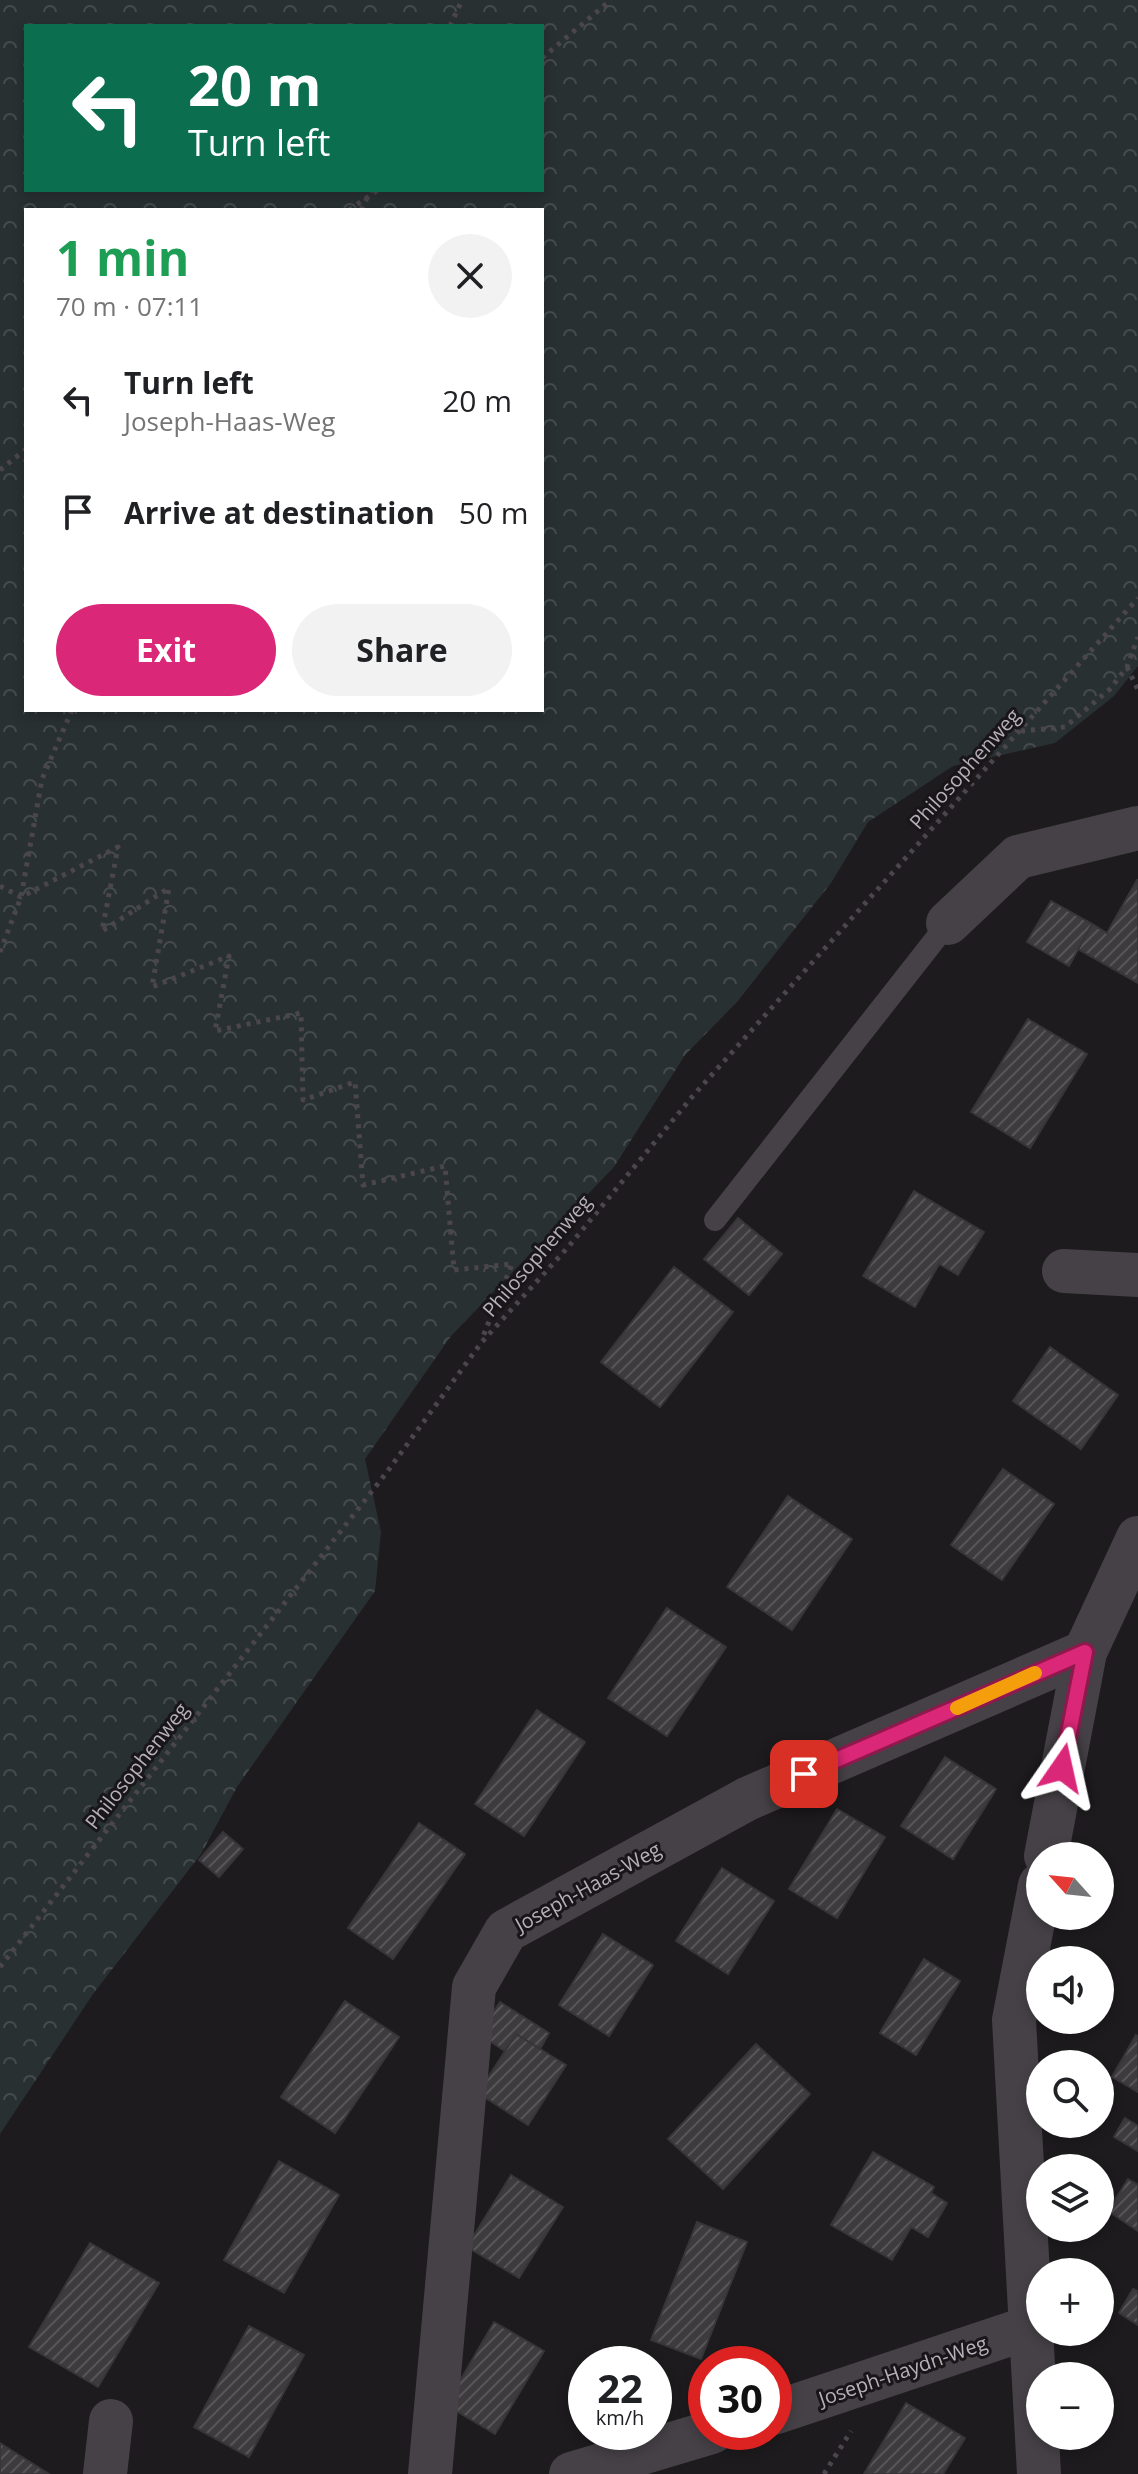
<!DOCTYPE html>
<meta charset="utf-8">
<style>
body{margin:0;font-family:"Open Sans",sans-serif;background:#f2f2f2;color:#202124;height:100vh;display:flex;flex-direction:column;font-size:30px;white-space:nowrap}
*{box-sizing:border-box;margin:0}
p{font-size:26px;color:#757577}
.icon{flex:none;width:44px;height:44px;fill:none;stroke:currentColor;stroke-width:2;stroke-linecap:round;stroke-linejoin:round}
.map{position:relative;flex:1;overflow:hidden}
.drawer{position:absolute;left:24px;top:208px;width:520px;height:504px;display:flex;flex-direction:column;background:#fff;border-radius:0px;box-shadow:0 4px 12px #0003}
.drawer>*{flex:none}
.top-card{position:absolute;left:24px;top:24px;width:520px;height:168px;border-radius:0px;box-shadow:0 4px 12px #0003;background:#0b6e4f;color:#fff;overflow:hidden}
.needle{width:52px;rotate:297deg}
.buttons{position:absolute;left:1026px;top:1842px;display:grid;gap:16px}
.buttons a{display:grid;place-items:center;width:88px;height:88px;border-radius:50%;background:#fff;box-shadow:0 4px 12px #0003;font-size:40px}
.speed{position:absolute;left:568px;top:2346px;display:flex;gap:16px;font-size:40px;font-weight:700;text-align:center}
.speed>*{display:grid;place-content:center;width:104px;height:104px;border-radius:50%;background:#fff;box-shadow:0 4px 12px #0003;line-height:1}
.speed small{font-size:20px;font-weight:400}
.speed .limit{border:12px solid #d22;background:#fff;color:#111}
.pin{position:absolute;display:grid;place-items:center;width:68px;height:68px;color:#fff;margin:-34px;border-radius:16px;box-shadow:0 4px 12px #0006}
.me{position:absolute;width:88px;margin:-44px;rotate:11deg;stroke-linejoin:round;filter:drop-shadow(0 0 6px #0008)}
.turn{display:flex;align-items:center;gap:28px;height:168px;padding:0 32px;font-size:36px}
.turn .icon{width:104px;height:104px;stroke-width:2.5}
.turn b{display:block;font-size:56px;line-height:68px}
.round{display:grid;place-items:center;flex:none;width:84px;height:84px;border-radius:42px;background:#f2f2f2}
.overview{display:flex;align-items:center;justify-content:space-between;height:136px;padding:0 32px}
h1{font-size:48px;font-weight:700;line-height:60px;color:#1e9e55}
.cta{display:flex;gap:16px;margin-top:auto;padding:16px 32px}
.cta a{flex:1;height:92px;border-radius:48px;background:#db2777;color:#fff;font-size:32px;font-weight:700;line-height:92px;text-align:center}
.cta a+a{background:#f2f2f2;color:#202124}
ul{padding:0;list-style:none}
li{display:flex;align-items:center;gap:24px;height:112px;padding:0 32px}
li div{flex:1}
li b{display:block;font-size:30px}
li em{font-style:normal}
.map>svg:first-child{display:block}
.forest{fill:url(#forest-crowns);fill-rule:evenodd}
.building{fill:url(#building-hatch);stroke:#383538;stroke-width:2}
.lines{fill:none;stroke-linecap:round;stroke-linejoin:round}
.path{stroke:#4b464d;stroke-width:5;stroke-dasharray:4 6;stroke-linecap:butt}
.lane{stroke:#454146;stroke-width:22}
.street{stroke:#454146;stroke-width:44}
.route-casing{stroke:#8e194d;stroke-width:20}
.route{stroke:#db2777;stroke-width:14}
.slow{stroke:#f59e0b;stroke-width:14}
.labels{text-anchor:middle;stroke-width:6;stroke-linejoin:round;paint-order:stroke}
.street-label{font-size:20px;fill:#b7afba;stroke:#181618}
</style>
<div class="map">
<svg width="1138" height="2474" viewBox="0 0 1138 2474">
<defs>
<pattern id="forest-crowns" width="20" height="18" patternUnits="userSpaceOnUse" patternTransform="scale(2)"><rect width="20" height="18" fill="#293031"/><path d="M2 6a3 3 0 1 1 6 0M12 15a3 3 0 1 1 6 0" fill="none" stroke="#464b4d"/></pattern>
<pattern id="building-hatch" width="6" height="6" patternUnits="userSpaceOnUse" patternTransform="scale(2)"><rect width="6" height="6" fill="#3e3b3e"/><path d="M-1 1l2-2M0 6l6-6M5 7l2-2" fill="none" stroke="#585558"/></pattern>
</defs>
<rect width="100%" height="100%" fill="#1d1b1d"/>
<path class="forest" d="M0 0H1138V666L1114 696 1055 743 953 766 868 822 831 883 737 1002 685 1055 614 1167 451 1336 365 1459 381 1532 375 1591 237 1787 201 1854 93 1994 0 2134ZM26 26H542V190H26ZM26 210H542V710H26Z"/>
<g class="building">
<polygon points="1137,880 1138,880 1138,983 1078,949 1092,924 1107,933"/>
<polygon points="1051,901 1092,924 1069,966 1027,942"/>
<polygon points="1028,1019 1087,1054 1030,1148 971,1112"/>
<polygon points="914,1191 984,1232 958,1275 939,1264 915,1307 863,1276"/>
<polygon points="738,1218 782,1254 749,1295 704,1259"/>
<polygon points="674,1267 733,1312 660,1407 601,1362"/>
<polygon points="1050,1347 1118,1395 1081,1449 1013,1401"/>
<polygon points="1003,1469 1054,1504 1002,1580 951,1545"/>
<polygon points="788,1496 852,1539 792,1630 727,1587"/>
<polygon points="667,1608 726,1647 667,1736 608,1698"/>
<polygon points="537,1710 585,1742 524,1836 475,1804"/>
<polygon points="945,1757 996,1789 953,1859 901,1826"/>
<polygon points="837,1809 885,1837 837,1918 789,1889"/>
<polygon points="419,1823 465,1854 393,1959 348,1928"/>
<polygon points="223,1832 243,1849 219,1877 199,1860"/>
<polygon points="722,1868 774,1901 728,1974 676,1941"/>
<polygon points="603,1934 653,1965 609,2036 559,2005"/>
<polygon points="924,1959 960,1981 916,2055 880,2033"/>
<polygon points="345,2001 399,2037 335,2133 281,2097"/>
<polygon points="500,2002 549,2033 540,2049 516,2034 505,2051 479,2034"/>
<polygon points="516,2034 566,2065 528,2125 478,2093"/>
<polygon points="1136,2035 1138,2037 1138,2092 1112,2077"/>
<polygon points="756,2044 810,2094 723,2189 668,2139"/>
<polygon points="1125,2118 1138,2126 1138,2151 1114,2137"/>
<polygon points="873,2152 934,2187 931,2193 947,2203 928,2237 911,2227 892,2260 831,2225"/>
<polygon points="279,2161 339,2195 284,2293 224,2260"/>
<polygon points="511,2175 563,2207 519,2278 467,2247"/>
<polygon points="1128,2179 1138,2185 1138,2231 1108,2211"/>
<polygon points="697,2222 747,2242 701,2359 651,2340"/>
<polygon points="90,2243 159,2283 98,2387 29,2347"/>
<polygon points="1133,2289 1138,2291 1138,2325 1119,2313"/>
<polygon points="494,2322 544,2351 495,2434 446,2405"/>
<polygon points="249,2326 304,2355 249,2457 194,2427"/>
<polygon points="906,2403 965,2438 943,2474 864,2474"/>
<polygon points="0,2443 49,2474 0,2474"/>
</g>
<g class="lines">
<g class="path">
<polyline points="450,26 462,0"/>
<polyline points="542,58 611,0"/>
<polyline points="349,210 378,190"/>
<polyline points="361,210 371,190"/>
<polyline points="0,470 26,449"/>
<polyline points="1127,667 1138,690"/>
<polyline points="1021,731 1065,727 1110,689 1127,667 1138,637"/>
<polyline points="0,886 21,897 118,847 102,931 169,888 152,987 229,956 215,1031 301,1013 303,1100 355,1082 363,1185 445,1166 454,1270 512,1264 482,1339"/>
<polyline points="0,952 21,897 42,779 72,710"/>
<polyline points="0,1967 387,1472 481,1343 569,1246 692,1097 1138,598"/>
<polyline points="824,2474 851,2431"/>
</g>
<polyline class="lane" points="715,1220 948,923"/>
<g class="street">
<polyline points="948,923 1018,857 1138,828"/>
<polyline points="1064,1271 1138,1275"/>
<polyline points="1046,1856 1085,1652 1138,1538"/>
<polyline points="774,2413 1031,2327"/>
<polyline points="105,2474 111,2421"/>
<polyline points="430,2474 474,1987 506,1931 747,1799 1085,1652"/>
<polyline points="571,2474 712,2432"/>
<polyline points="1039,2474 1014,2020 1040,1885"/>
</g>
</g>
<g class="lines">
<defs>
<polyline id="route" points="804,1774 1085,1652 1062,1768"/>
</defs>
<use href="#route" class="route-casing"/>
<use href="#route" class="route"/>
<polyline class="slow" points="957,1708 1035,1673"/>
</g>
<g class="labels">
<g class="street-label">
<text transform="translate(965 769) rotate(-48)" y="7">Philosophenweg</text>
<text transform="translate(537 1256) rotate(-49)" y="7">Philosophenweg</text>
<text transform="translate(137 1766) rotate(-52)" y="7">Philosophenweg</text>
<text transform="translate(588 1887) rotate(-29)" y="7">Joseph-Haas-Weg</text>
<text transform="translate(903 2371) rotate(-19)" y="7">Joseph-Haydn-Weg</text>
</g>
</g>
</svg>
<div class="buttons">
<a><svg class="needle" viewBox="-14 -14 28 28"><path d="M0-13l5 13h-10z" fill="#e53935"/><path d="M0 13l5-13h-10z" fill="#757577"/></svg></a>
<a><svg class="icon" aria-label="sound" viewBox="0 0 24 24"><path d="M4 9h4l5-4v14l-5-4H4zM17 9q2 3 0 6"/></svg></a>
<a><svg class="icon" aria-label="search" viewBox="0 0 24 24"><circle cx="10" cy="10" r="6"/><path d="M15 15l6 6"/></svg></a>
<a><svg class="icon" aria-label="layers" viewBox="0 0 24 24"><path d="M12 4l9 5-9 5-9-5zM3 14l9 5 9-5"/></svg></a>
<a>+</a>
<a>−</a>
</div>
<div class="speed"><div>22<small>km/h</small></div><div class="limit">30</div></div>
<div class="pin" style="left:804px;top:1774px;background:#d93025"><svg class="icon" aria-label="arrive" viewBox="0 0 24 24"><path d="M6 21V4h12l-3 4 3 4H6"/></svg></div>
<svg class="me" style="left:1062px;top:1768px" viewBox="-20 -20 40 40"><path d="M0-17L14 15 0 8-14 15z" fill="#db2777" stroke="#fff" stroke-width="4"/></svg>
<div class="top-card">
<div class="turn"><svg class="icon" aria-label="left" viewBox="0 0 24 24"><path d="M17 20v-9H6M10 6l-5 5 5 5"/></svg><div><b>20 m</b>Turn left</div></div>
</div>
<section class="drawer">
<div class="overview"><div><h1>1 min</h1><p>70 m · 07:11</p></div><a class="round"><svg class="icon" aria-label="close" viewBox="0 0 24 24"><path d="M6 6l12 12M18 6L6 18"/></svg></a></div>
<ul>
<li><svg class="icon" aria-label="left" viewBox="0 0 24 24"><path d="M17 20v-9H6M10 6l-5 5 5 5"/></svg><div><b>Turn left</b><p>Joseph-Haas-Weg</p></div><em>20 m</em></li>
<li><svg class="icon" aria-label="arrive" viewBox="0 0 24 24"><path d="M6 21V4h12l-3 4 3 4H6"/></svg><div><b>Arrive at destination</b></div><em>50 m</em></li>
</ul>
<div class="cta"><a>Exit</a><a>Share</a></div>
</section>
</div>
